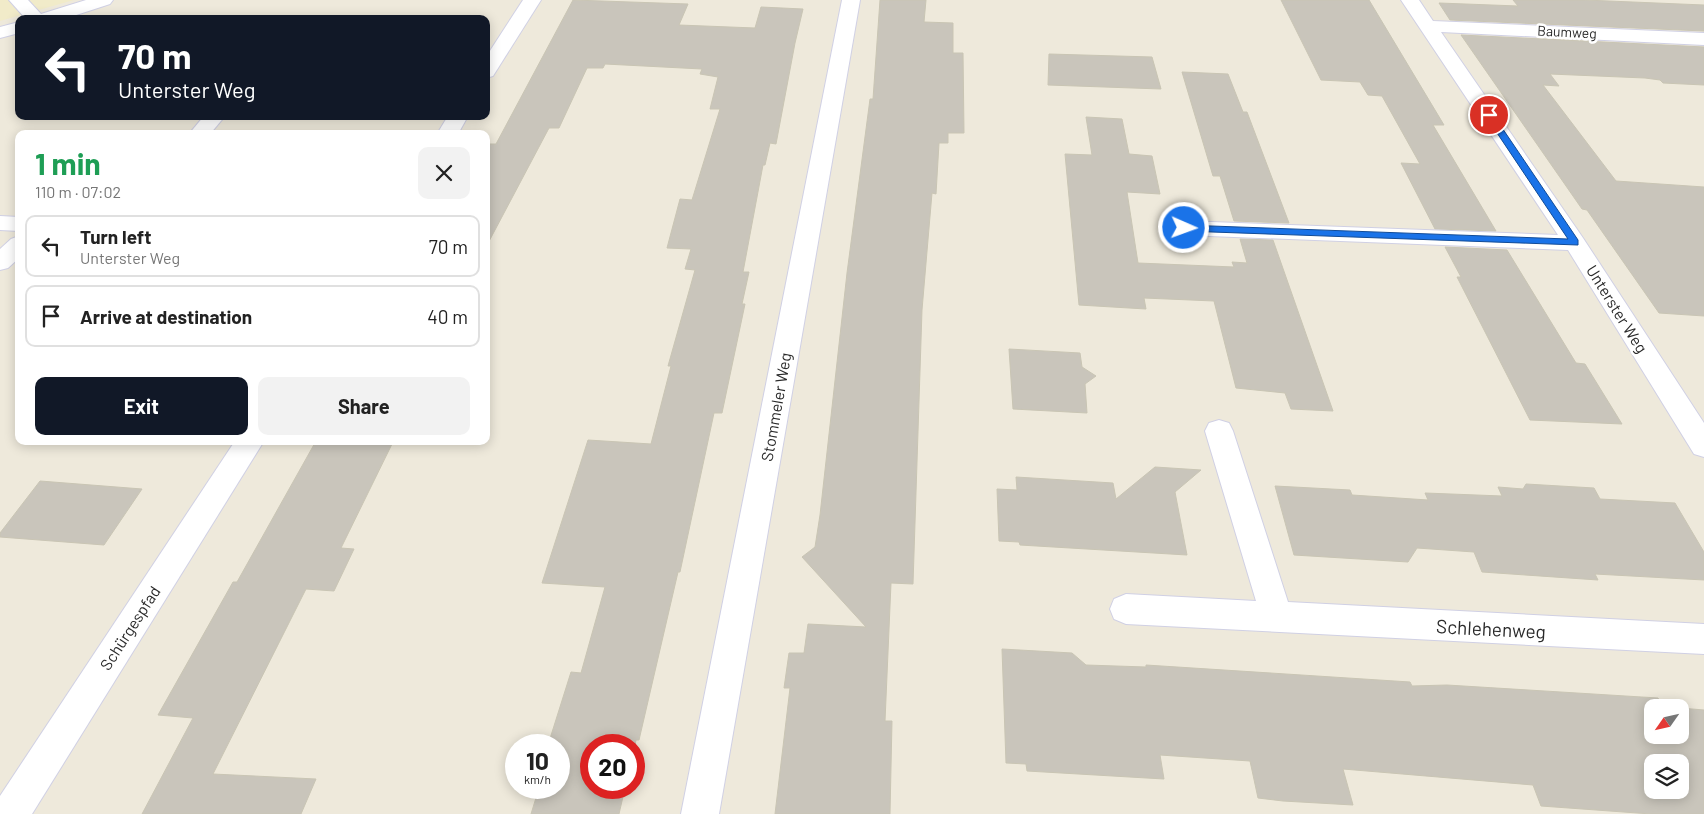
<!DOCTYPE html>
<meta charset="utf-8">
<style>
body{margin:0;font-family:Barlow,sans-serif;background:#f2f2f2;color:#222;height:100vh;display:flex;flex-direction:column;font-size:19px;white-space:nowrap}
*{box-sizing:border-box;margin:0}
p{font-size:16px;color:#767676}
.icon{flex:none;width:28px;height:28px;fill:none;stroke:currentColor;stroke-width:2;stroke-linecap:round;stroke-linejoin:round}
.map{position:relative;flex:1;overflow:hidden}
.panel{position:absolute;left:15px;top:130px;width:475px;height:315px;display:flex;flex-direction:column;background:#fff;border-radius:10px;box-shadow:0 2px 12px #0003}
.panel>*{flex:none}
.guide{position:absolute;left:15px;top:15px;width:475px;height:105px;border-radius:10px;box-shadow:0 2px 12px #0003;background:#111827;color:#fff;overflow:hidden}
.needle{width:32px;rotate:236deg}
.buttons{position:absolute;left:1644px;top:699px;display:grid;gap:10px}
.buttons a{display:grid;place-items:center;width:45px;height:45px;border-radius:10px;background:#fff;box-shadow:0 2px 12px #0003;font-size:25px}
.speed{position:absolute;left:505px;top:734px;display:flex;gap:10px;font-size:25px;font-weight:700;text-align:center}
.speed>*{display:grid;place-content:center;width:65px;height:65px;border-radius:50%;background:#fff;box-shadow:0 2px 12px #0003;line-height:1}
.speed small{font-size:12px;font-weight:400}
.speed .limit{border:8px solid #d22;background:#fff;color:#111}
.pin{position:absolute;display:grid;place-items:center;width:42px;height:42px;color:#fff;margin:-21px;border:2px solid #fff;border-radius:50%;box-shadow:0 1px 5px #0007}
.me{position:absolute;width:55px;margin:-28px;rotate:92deg;stroke-linejoin:round;filter:drop-shadow(0 0 4px #0008)}
.turn{display:flex;align-items:center;gap:18px;height:105px;padding:0 20px;font-size:22px}
.turn .icon{width:65px;height:65px;stroke-width:2.5}
.turn b{display:block;font-size:35px;line-height:42px}
.round{display:grid;place-items:center;flex:none;width:52px;height:52px;border-radius:10px;background:#f2f2f2}
.overview{display:flex;align-items:center;justify-content:space-between;height:85px;padding:0 20px}
h1{font-size:30px;font-weight:700;line-height:38px;color:#1e9e55}
.primary-button{display:flex;gap:10px;margin-top:auto;padding:10px 20px}
.primary-button a{flex:1;height:58px;border-radius:10px;background:#111827;color:#fff;font-size:20px;font-weight:700;line-height:58px;text-align:center}
.primary-button a+a{background:#f2f2f2;color:#222}
ul{padding:0;list-style:none}
li{display:flex;align-items:center;gap:15px;height:62px;margin:0 10px 8px;padding:0 10px;border:2px solid #e0e0e0;border-radius:10px}
li div{flex:1}
li b{display:block;font-size:19px}
li em{font-style:normal}
.map>svg:first-child{display:block}
.education{fill:#f1ebc9}
.building{fill:#c9c5bb;stroke:#c9c5b4;fill-rule:evenodd}
.lines{fill:none;stroke-linecap:round;stroke-linejoin:round}
.minor-casing{stroke:#d0d0e4;stroke-width:2}
.minor{fill:#fff;fill-rule:evenodd}
.route{fill:#1a73e8;stroke:#114b97}
.labels{text-anchor:middle;stroke-width:5;stroke-linejoin:round;paint-order:stroke}
.far-street-label{font-size:14px;fill:#2a2a2a;stroke:#fff}
.street-label{font-size:16px;fill:#2a2a2a;stroke:#fff}
.near-street-label{font-size:19px;fill:#2a2a2a;stroke:#fff}
</style>
<div class="map">
<svg width="1704" height="814" viewBox="0 0 1704 814">
<rect width="100%" height="100%" fill="#eee9db"/>
<polygon class="education" points="0,0 74,0 0,21"/>
<g class="building">
<polygon points="573,0 688,4 679,25 755,28 761,7 803,9 795,43 776,144 770,143 765,165 763,165 743,272 749,272 742,304 745,304 722,413 714,413 680,572 678,572 639,740 636,740 634,750 634,745 591,745 591,788 625,788 619,814 531,814 539,788 559,788 559,745 548,745 571,672 581,673 605,587 542,583 588,440 651,444 671,366 668,366 695,270 685,269 691,249 667,248 680,199 692,200 720,109 710,109 718,77 700,74 702,69 605,64 603,68 587,68 559,128 549,128 486,247 486,144 496,144"/>
<polygon points="880,0 926,0 924,22 953,23 953,53 963,53 964,133 948,133 948,143 939,143 936,194 932,193 922,310 913,584 891,583 885,721 892,721 890,814 775,814 790,688 784,688 789,653 804,653 808,624 866,627 802,557 815,547 820,515 847,273 870,99 873,99"/>
<polygon points="1281,0 1369,0 1444,125 1433,125 1496,231 1435,229 1401,163 1420,164 1382,96 1368,95 1360,82 1321,80"/>
<polygon points="1513,0 1585,0 1704,5 1704,31 1450,20 1439,3 1518,6"/>
<polygon points="1461,35 1704,47 1704,85 1663,83 1660,80 1645,78 1550,74 1559,86 1543,85 1616,181 1704,187 1704,316 1659,313 1587,210 1582,209"/>
<polygon points="1049,54 1152,57 1161,89 1048,85"/>
<polygon points="1182,72 1228,74 1243,112 1247,112 1289,223 1234,221 1220,176 1213,176"/>
<polygon points="1086,117 1122,119 1129,154 1152,156 1160,194 1127,192 1138,263 1234,267 1232,262 1247,263 1240,239 1273,240 1333,411 1291,409 1285,393 1236,388 1214,301 1144,298 1146,309 1079,305 1065,154 1092,155"/>
<polygon points="1445,247 1507,250 1576,363 1585,364 1622,424 1530,420 1457,277 1461,277"/>
<polygon points="1009,349 1080,353 1082,367 1096,376 1085,384 1087,413 1013,409"/>
<polygon points="316,441 392,444 341,548 354,549 334,591 306,589 213,774 316,779 301,814 142,814 193,718 158,715 233,582 237,582"/>
<polygon points="1155,467 1201,470 1175,492 1187,555 1020,545 1019,542 999,541 997,489 1017,490 1016,477 1113,483 1116,499"/>
<polygon points="40,481 142,489 104,545 0,537 0,533"/>
<polygon points="1526,484 1594,488 1600,499 1675,503 1704,552 1704,580 1595,574 1598,580 1482,572 1474,552 1417,548 1408,562 1294,555 1275,486 1350,490 1352,495 1428,500 1425,493 1502,496 1498,487 1523,489"/>
<path d="M1002 649 1072 653 1086 665 1146 667V665L1410 682 1412 686 1447 685 1658 698 1662 706 1677 708H1652V735H1680V708L1704 710V814H1651L1541 806 1533 785 1343 769 1353 805 1283 801 1258 798 1250 761 1160 755 1164 779 1027 771 1026 764 1006 763ZM1652 762H1680V790H1652Z"/>
</g>
<g class="lines">
<defs>
<g id="minor">
<polygon points="9,0 28,0 41,14 86,0 113,0 110,4 64,19 26,19"/>
<polygon points="523,0 541,0 493,76 486,78 486,57"/>
<polygon points="842,0 860,0 719,814 681,814"/>
<polygon points="1401,0 1419,0 1433,21 1704,33 1704,45 1441,32 1583,238 1704,423 1704,457 1694,454 1568,250 1184,235 1176,233 1172,228 1176,223 1184,221 1558,235"/>
<polygon points="19,22 19,33 0,38 0,27"/>
<polygon points="204,116 225,116 210,134 189,134"/>
<polygon points="448,116 468,116 458,134 437,134"/>
<polygon points="0,216 19,217 19,231 0,230"/>
<polygon points="19,236 19,258 8,268 0,270 0,249 11,239"/>
<polygon points="1219,420 1229,423 1233,431 1288,602 1704,624 1704,654 1126,624 1114,619 1110,609 1114,599 1126,594 1256,601 1205,431 1209,423"/>
<polygon points="235,441 264,441 32,814 0,814 0,796"/>
</g>
</defs>
<use href="#minor" class="minor-casing"/>
<use href="#minor" class="minor"/>
</g>
<polygon class="route" points="1486,113 1492,113 1578,240 1578,245 1184,231 1179,228 1184,225 1568,239 1485,115"/>
<g class="labels">
<g class="far-street-label">
<text transform="translate(1567 32) rotate(3)" y="5">Baumweg</text>
</g>
<g class="street-label">
<text transform="translate(1617 309) rotate(58)" y="6">Unterster Weg</text>
<text transform="translate(776 407) rotate(-80)" y="6">Stommeler Weg</text>
<text transform="translate(130 628) rotate(-57)" y="6">Schürgespfad</text>
</g>
<g class="near-street-label">
<text transform="translate(1491 629) rotate(3)" y="7">Schlehenweg</text>
</g>
</g>
</svg>
<div class="buttons">
<a><svg class="needle" viewBox="-14 -14 28 28"><path d="M0-13l5 13h-10z" fill="#e53935"/><path d="M0 13l5-13h-10z" fill="#767676"/></svg></a>
<a><svg class="icon" aria-label="layers" viewBox="0 0 24 24"><path d="M12 4l9 5-9 5-9-5zM3 14l9 5 9-5"/></svg></a>
</div>
<div class="speed"><div>10<small>km/h</small></div><div class="limit">20</div></div>
<div class="pin" style="left:1489px;top:115px;background:#d93025"><svg class="icon" aria-label="arrive" viewBox="0 0 24 24"><path d="M6 21V4h12l-3 4 3 4H6"/></svg></div>
<svg class="me" style="left:1184px;top:228px" viewBox="-20 -20 40 40"><circle r="17" fill="#1a73e8" stroke="#fff" stroke-width="3"/><path d="M0-11L8 9 0 5-8 9z" fill="#fff"/></svg>
<div class="guide">
<div class="turn"><svg class="icon" aria-label="left" viewBox="0 0 24 24"><path d="M17 20v-9H6M10 6l-5 5 5 5"/></svg><div><b>70 m</b>Unterster Weg</div></div>
</div>
<section class="panel">
<div class="overview"><div><h1>1 min</h1><p>110 m · 07:02</p></div><a class="round"><svg class="icon" aria-label="close" viewBox="0 0 24 24"><path d="M6 6l12 12M18 6L6 18"/></svg></a></div>
<ul>
<li><svg class="icon" aria-label="left" viewBox="0 0 24 24"><path d="M17 20v-9H6M10 6l-5 5 5 5"/></svg><div><b>Turn left</b><p>Unterster Weg</p></div><em>70 m</em></li>
<li><svg class="icon" aria-label="arrive" viewBox="0 0 24 24"><path d="M6 21V4h12l-3 4 3 4H6"/></svg><div><b>Arrive at destination</b></div><em>40 m</em></li>
</ul>
<div class="primary-button"><a>Exit</a><a>Share</a></div>
</section>
</div>
